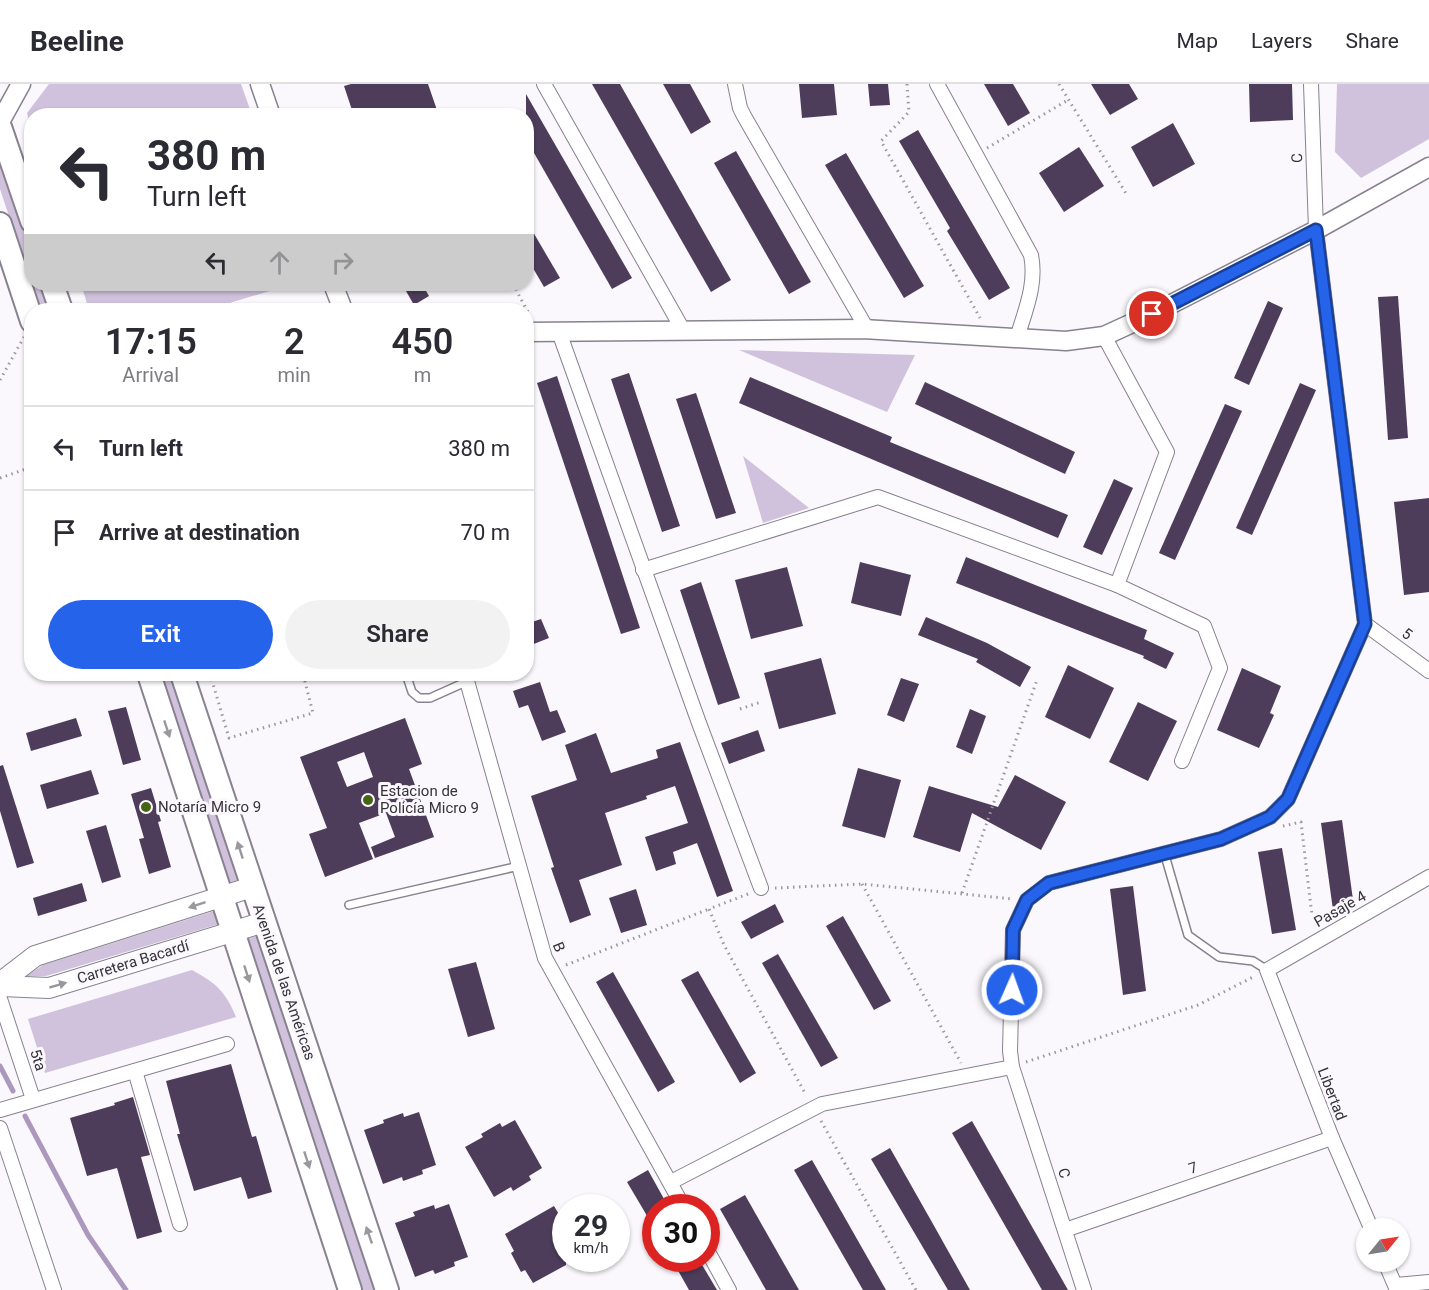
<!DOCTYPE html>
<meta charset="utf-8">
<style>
body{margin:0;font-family:Roboto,sans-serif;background:#f2f2f3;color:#2b2b33;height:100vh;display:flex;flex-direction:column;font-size:22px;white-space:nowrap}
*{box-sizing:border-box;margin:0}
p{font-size:20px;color:#7c7c81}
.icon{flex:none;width:33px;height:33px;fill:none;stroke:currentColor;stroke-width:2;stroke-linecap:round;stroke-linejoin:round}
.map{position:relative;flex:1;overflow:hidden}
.sheet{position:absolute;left:24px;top:219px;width:510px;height:378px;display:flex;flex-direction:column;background:#fff;border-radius:24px;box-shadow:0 2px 4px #0004}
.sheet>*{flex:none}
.banner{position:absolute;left:24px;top:24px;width:510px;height:183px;border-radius:24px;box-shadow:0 2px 4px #0004;background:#fff;color:#2b2b33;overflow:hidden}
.needle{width:39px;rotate:60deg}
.fabs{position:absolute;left:1356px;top:1134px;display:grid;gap:12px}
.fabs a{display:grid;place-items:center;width:54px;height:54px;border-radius:50%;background:#fff;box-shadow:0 2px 4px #0004;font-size:30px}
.speed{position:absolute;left:552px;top:1110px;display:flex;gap:12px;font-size:30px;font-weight:700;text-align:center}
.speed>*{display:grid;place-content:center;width:78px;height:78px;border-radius:50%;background:#fff;box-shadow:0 2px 4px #0004;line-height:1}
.speed small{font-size:15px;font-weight:400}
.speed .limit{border:9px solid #d22;background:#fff;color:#111}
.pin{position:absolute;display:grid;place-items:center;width:51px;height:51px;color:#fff;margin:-26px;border:3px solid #fff;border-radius:50%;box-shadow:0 2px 6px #0007}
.me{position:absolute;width:66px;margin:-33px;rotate:2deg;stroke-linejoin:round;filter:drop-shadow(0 0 4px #0008)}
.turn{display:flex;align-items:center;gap:21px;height:126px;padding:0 24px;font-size:27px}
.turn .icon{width:78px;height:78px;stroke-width:2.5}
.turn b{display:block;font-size:42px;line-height:51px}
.lanes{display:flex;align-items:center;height:57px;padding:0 24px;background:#0003;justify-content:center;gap:30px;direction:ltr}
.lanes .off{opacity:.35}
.eta{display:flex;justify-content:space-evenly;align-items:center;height:102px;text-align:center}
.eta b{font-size:36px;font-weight:600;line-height:42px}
.button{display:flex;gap:12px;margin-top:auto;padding:12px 24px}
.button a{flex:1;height:69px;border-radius:36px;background:#2563eb;color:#fff;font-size:24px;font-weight:600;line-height:69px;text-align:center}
.button a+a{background:#f2f2f3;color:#2b2b33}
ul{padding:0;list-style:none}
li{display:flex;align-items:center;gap:18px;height:84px;padding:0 24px;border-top:2px solid #e1e1e2}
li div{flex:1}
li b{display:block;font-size:22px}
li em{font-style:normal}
header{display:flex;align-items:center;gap:36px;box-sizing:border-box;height:84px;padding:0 30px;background:#fff;border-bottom:2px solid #e1e1e2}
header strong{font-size:28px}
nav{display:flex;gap:33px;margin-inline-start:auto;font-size:21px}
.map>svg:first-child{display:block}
.green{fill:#d0c2dc}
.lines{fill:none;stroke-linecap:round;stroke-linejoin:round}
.stream{stroke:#ab98bc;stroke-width:5}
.building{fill:#4d3d5b;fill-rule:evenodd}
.service-casing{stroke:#88818f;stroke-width:10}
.minor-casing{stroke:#88818f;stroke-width:16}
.tertiary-casing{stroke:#88818f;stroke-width:21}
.secondary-casing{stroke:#88818f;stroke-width:22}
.primary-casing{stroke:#88818f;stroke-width:26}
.path{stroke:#9a979d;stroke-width:3;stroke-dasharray:1.5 4.5;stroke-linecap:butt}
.service{stroke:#fff;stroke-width:7}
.minor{stroke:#fff;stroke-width:14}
.tertiary{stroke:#fff;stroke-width:18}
.secondary{stroke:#fff;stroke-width:20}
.primary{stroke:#fff;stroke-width:22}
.oneway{fill:#9a989c}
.route-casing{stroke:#184099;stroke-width:15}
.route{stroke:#2563eb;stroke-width:10}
.poi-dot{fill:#476314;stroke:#faf7fd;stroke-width:2}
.labels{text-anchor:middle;stroke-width:6;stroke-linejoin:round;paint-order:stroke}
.street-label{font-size:15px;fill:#353238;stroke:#faf7fd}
.poi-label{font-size:15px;fill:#353238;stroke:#faf7fd;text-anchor:start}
</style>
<header>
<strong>Beeline</strong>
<nav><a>Map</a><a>Layers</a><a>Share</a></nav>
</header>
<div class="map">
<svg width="1429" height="1206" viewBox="0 0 1429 1206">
<rect width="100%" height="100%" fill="#faf7fd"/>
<g class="green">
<polygon points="49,0 241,0 252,31 32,32 31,45 27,29"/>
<polygon points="1337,0 1429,0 1429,55 1361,94 1335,68"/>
<polygon points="0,74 31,165 32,200 43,200 52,226 40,226 0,105"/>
<polygon points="81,200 293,200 206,226 89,226"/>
<polygon points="739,266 915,271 887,328"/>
<polygon points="743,372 809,424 763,439"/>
<polygon points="158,590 171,590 239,796 227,799"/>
<polygon points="214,827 219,840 46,892 26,892 43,881"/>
<polygon points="258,851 377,1206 361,1206 247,855"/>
<path d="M192 886C216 899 225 907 236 933L45 989 28 935Z"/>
</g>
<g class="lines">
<g class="stream">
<polyline points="0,982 13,1007"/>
<polyline points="25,1032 88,1151 126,1206"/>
</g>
</g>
<g class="building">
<polygon points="351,0 428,0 439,32 354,32 344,2"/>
<polygon points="592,0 620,0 731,196 711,208"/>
<polygon points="663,0 690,0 711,38 691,50"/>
<polygon points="799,0 834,0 837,31 802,34"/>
<polygon points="868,0 888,0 890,21 870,22"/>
<polygon points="984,0 1013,0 1030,29 1008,42"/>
<polygon points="1091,0 1129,0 1138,15 1110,31"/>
<polygon points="1249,0 1292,0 1293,36 1250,38"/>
<polygon points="526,10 632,194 612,205 526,55"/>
<polygon points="1173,39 1195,80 1153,103 1131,63"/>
<polygon points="918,46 1010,204 989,216 947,147 950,144 899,57"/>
<polygon points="1079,63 1104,102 1064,128 1039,89"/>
<polygon points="736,67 811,198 789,210 714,79"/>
<polygon points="846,69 924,202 904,214 825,81"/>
<polygon points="526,136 560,194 544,203 526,172"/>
<polygon points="402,200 422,200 429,212 414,221"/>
<polygon points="1398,212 1408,354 1388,356 1378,213"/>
<polygon points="1268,217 1283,224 1249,301 1234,294"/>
<polygon points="629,289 680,442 662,448 611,295"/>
<polygon points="557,292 640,544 621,550 537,299"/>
<polygon points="750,293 892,353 890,358 1068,431 1058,454 739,319"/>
<polygon points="925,298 1075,368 1065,390 915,320"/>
<polygon points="1300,299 1316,306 1252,451 1236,444"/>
<polygon points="696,309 736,429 716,435 676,315"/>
<polygon points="1225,320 1242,327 1175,476 1159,469"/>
<polygon points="1114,395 1133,404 1102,471 1083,463"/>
<polygon points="1429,414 1429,508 1404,511 1394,418"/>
<polygon points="966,473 1147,546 1144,555 1174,569 1166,585 1143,574 1144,572 956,499"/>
<polygon points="860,478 911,491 901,532 851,519"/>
<polygon points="787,483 803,542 751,555 735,496"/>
<polygon points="701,498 740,614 718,621 680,506"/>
<polygon points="926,533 987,559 1031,583 1020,603 976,578 978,575 918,551"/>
<polygon points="541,535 549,554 526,563 526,540"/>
<polygon points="821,574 836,630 779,645 764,589"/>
<polygon points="1068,581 1114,604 1090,655 1045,633"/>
<polygon points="1242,584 1281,602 1270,629 1274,631 1259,664 1217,646"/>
<polygon points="901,594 919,600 904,638 887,631"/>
<polygon points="540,598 550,628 557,626 566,648 542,657 528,621 519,624 513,607"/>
<polygon points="1138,618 1177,637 1148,697 1109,678"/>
<polygon points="126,623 141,676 123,681 108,627"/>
<polygon points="970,625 986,632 972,670 956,663"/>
<polygon points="76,634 82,652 31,667 26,649"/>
<path d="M405 634 422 680 409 685 434 753 375 774 371 763 395 753 386 729 359 739 373 775 325 793 309 750 327 744 300 673ZM364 668 373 693 347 703 337 678Z"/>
<polygon points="758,646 765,667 729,680 721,659"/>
<polygon points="596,649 611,689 658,674 656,666 680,658 733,807 717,813 697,759 673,768 676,780 656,787 645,753 688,739 675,702 646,712 647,715 605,729 622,781 579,796 591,831 570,839 551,784 554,783 531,712 577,696 565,661"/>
<polygon points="3,681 34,779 17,784 0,727 0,682"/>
<polygon points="858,684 901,696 885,754 842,742"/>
<polygon points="91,686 99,710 47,725 40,701"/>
<polygon points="1015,691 1066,718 1041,766 972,729 960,768 913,753 929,702 998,723"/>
<polygon points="151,704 161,737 158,738 171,783 149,790 139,755 144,754 131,710"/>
<polygon points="1342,736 1354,823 1333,826 1321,739"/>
<polygon points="106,741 121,793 102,799 86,747"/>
<polygon points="1282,764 1296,846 1272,850 1258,768"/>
<polygon points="82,799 87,817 38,832 33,814"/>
<polygon points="1133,802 1146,907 1123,911 1110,805"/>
<polygon points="636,805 647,841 621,849 609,814"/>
<polygon points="775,820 784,838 751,855 741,838"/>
<polygon points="843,832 891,917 874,926 826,842"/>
<polygon points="778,870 838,974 821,983 762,879"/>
<polygon points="476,878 495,945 468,953 448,885"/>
<polygon points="698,887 756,989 740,999 681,896"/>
<polygon points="613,888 675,998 658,1008 596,898"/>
<polygon points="231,980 252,1053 256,1052 272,1108 248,1115 241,1093 194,1107 177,1050 180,1050 166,997"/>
<polygon points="133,1013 150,1071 141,1073 162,1148 137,1155 117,1084 87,1092 70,1034 115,1021 114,1019"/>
<polygon points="419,1028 436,1081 422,1086 423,1090 403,1097 402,1093 383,1100 364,1046 384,1039 383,1036 403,1029 404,1033"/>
<polygon points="515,1036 542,1084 529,1092 531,1096 513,1107 511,1103 494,1113 465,1063 483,1053 481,1050 500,1039 502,1043"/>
<polygon points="972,1037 1068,1206 1042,1206 952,1049"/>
<polygon points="890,1064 933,1140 970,1206 948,1206 871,1075"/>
<polygon points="812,1076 886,1206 863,1206 794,1086"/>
<polygon points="648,1086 669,1124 656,1124 656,1147 627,1098"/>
<polygon points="745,1111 799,1206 766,1206 720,1125"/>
<polygon points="449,1120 468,1173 454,1178 455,1182 435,1190 433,1186 415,1193 395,1139 415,1132 413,1128 434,1121 435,1125"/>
<polygon points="554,1122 566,1142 566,1181 533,1199 525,1186 521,1188 511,1169 514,1167 505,1150"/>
<polygon points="671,1174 698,1174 717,1206 689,1206"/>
</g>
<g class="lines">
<defs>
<g id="service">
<polyline points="406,590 412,608 419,614 430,614 468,597"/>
<polyline points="1164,768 1188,851 1219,873 1253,877 1267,886"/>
<polyline points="349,821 519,782"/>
</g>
<g id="minor">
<polyline points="544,0 683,246"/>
<polyline points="735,0 740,24 744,32 867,245"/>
<path d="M937 0 1031 171C1037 200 1025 227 1017 254"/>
<polyline points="559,248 699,639 761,804"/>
<polyline points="1104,252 1167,368 1117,501"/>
<polyline points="643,486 878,413 1117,501 1204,542 1220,584 1182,677"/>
<polyline points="1365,540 1429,587"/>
<polyline points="465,590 545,874 684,1124"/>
<polyline points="0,915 33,1015"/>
<polyline points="135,987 180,1140"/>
<polyline points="0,1026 227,960"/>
<polyline points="0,1044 54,1206"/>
<polyline points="671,1098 822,1020 1012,983"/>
<polyline points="1371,1144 1332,1054 1267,886 1429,793"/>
<polyline points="1065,1146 1332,1054"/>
<polyline points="706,1164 729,1206"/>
<polyline points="1385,1178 1397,1206"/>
<polyline points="1396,1201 1429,1198"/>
<polyline points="1084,1206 1012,983 1010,967 1013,846 1027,816 1049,799 1221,755 1270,733 1288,715 1365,540 1316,146 1311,0"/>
</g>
<g id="tertiary">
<polyline points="260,0 271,32"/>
<polyline points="0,38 21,0"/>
<polyline points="333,200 343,226"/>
<polyline points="526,248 863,245 1066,257 1104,252 1152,230 1316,146 1429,83"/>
</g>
<g id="secondary">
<polyline points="0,899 35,872 252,803"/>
<polyline points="0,902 49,904 264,838"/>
</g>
<g id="primary">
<polyline points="0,43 32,137"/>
<polyline points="0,140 32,237"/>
<polyline points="52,200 61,226"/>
<polyline points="149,590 350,1206"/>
<polyline points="182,590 387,1206"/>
</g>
</defs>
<use href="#service" class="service-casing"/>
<use href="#minor" class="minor-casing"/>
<use href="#tertiary" class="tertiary-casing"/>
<use href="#secondary" class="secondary-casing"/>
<use href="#primary" class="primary-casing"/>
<g class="path">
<polyline points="907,0 909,28 881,57 980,234"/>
<polyline points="1059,0 1127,111"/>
<polyline points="987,64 1068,16"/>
<polyline points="513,200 529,230"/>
<polyline points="0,296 24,253"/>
<polyline points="0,394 32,383"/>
<polyline points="210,590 229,654 313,629 303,590"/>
<polyline points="740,625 761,618"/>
<polyline points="1283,742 1301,738 1312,832"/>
<polyline points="862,800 961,979"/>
<polyline points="775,804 862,800 1013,815"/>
<polyline points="962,809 1037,596"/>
<polyline points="748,810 709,825 724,861 806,1011"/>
<polyline points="566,881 709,825"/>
<polyline points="1026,978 1198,921 1255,892"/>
<polyline points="821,1037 916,1206"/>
</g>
<use href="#service" class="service"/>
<use href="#minor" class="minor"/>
<use href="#tertiary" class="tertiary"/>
<use href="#secondary" class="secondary"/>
<use href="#primary" class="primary"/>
</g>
<defs><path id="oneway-solid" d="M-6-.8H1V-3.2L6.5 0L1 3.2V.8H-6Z" transform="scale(1.5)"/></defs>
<g class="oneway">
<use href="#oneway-solid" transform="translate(167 645) rotate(72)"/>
<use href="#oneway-solid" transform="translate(240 766) rotate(-108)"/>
<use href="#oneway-solid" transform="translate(197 821) rotate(162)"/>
<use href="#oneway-solid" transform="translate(247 890) rotate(72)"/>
<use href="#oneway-solid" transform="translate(58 901) rotate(-16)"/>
<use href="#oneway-solid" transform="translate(307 1076) rotate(72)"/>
<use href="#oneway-solid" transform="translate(369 1151) rotate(-109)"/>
</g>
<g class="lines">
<defs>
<polyline id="route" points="1012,906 1013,846 1027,816 1049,799 1221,755 1270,733 1288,715 1365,540 1316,146 1152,230"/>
</defs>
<use href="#route" class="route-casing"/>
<use href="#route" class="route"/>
</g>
<g class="poi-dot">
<circle cx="368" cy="716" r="6"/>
<circle cx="146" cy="723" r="6"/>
</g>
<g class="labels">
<g class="street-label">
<text transform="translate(1297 74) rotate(-92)" y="5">C</text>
<text transform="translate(1407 550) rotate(36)" y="5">5</text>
<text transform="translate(1340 825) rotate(-30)" y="5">Pasaje 4</text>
<text transform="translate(559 863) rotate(68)" y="5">B</text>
<text transform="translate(133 878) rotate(-17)" y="5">Carretera Bacardí</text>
<text transform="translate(284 898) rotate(71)" y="5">Avenida de las Américas</text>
<text transform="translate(38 976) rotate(72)" y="5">5ta</text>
<text transform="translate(1332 1010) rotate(69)" y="5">Libertad</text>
<text transform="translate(1193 1084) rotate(-19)" y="5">7</text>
<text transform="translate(1064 1089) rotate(72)" y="5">C</text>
</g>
<g class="poi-label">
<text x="380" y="712">Estacion de<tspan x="380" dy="17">Policía Micro 9</tspan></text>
<text x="158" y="728">Notaría Micro 9</text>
</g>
</g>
</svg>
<div class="fabs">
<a><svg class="needle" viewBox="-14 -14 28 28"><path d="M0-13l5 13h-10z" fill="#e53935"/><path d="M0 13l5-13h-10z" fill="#7c7c81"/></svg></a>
</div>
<div class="speed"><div>29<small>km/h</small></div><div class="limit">30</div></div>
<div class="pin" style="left:1152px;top:230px;background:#d93025"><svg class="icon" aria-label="arrive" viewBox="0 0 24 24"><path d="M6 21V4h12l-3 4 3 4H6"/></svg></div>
<svg class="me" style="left:1012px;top:906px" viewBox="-20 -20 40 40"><circle r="17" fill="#2563eb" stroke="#fff" stroke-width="3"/><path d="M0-11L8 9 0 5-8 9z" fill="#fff"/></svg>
<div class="banner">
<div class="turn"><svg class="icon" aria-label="left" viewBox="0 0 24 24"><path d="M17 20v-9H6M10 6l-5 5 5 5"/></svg><div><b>380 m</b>Turn left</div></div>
<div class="lanes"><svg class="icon" aria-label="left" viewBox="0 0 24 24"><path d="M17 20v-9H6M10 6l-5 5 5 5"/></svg><svg class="icon off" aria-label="ahead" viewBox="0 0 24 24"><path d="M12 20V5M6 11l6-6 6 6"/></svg><svg class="icon off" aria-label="right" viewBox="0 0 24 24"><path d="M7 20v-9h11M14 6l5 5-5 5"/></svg></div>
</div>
<section class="sheet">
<div class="eta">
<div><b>17:15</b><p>Arrival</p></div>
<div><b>2</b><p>min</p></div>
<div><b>450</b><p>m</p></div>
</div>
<ul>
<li><svg class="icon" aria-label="left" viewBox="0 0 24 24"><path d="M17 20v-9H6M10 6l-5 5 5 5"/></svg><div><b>Turn left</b></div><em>380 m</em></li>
<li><svg class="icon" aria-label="arrive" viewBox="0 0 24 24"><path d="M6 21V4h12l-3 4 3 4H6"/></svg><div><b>Arrive at destination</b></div><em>70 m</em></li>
</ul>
<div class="button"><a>Exit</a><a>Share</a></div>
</section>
</div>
